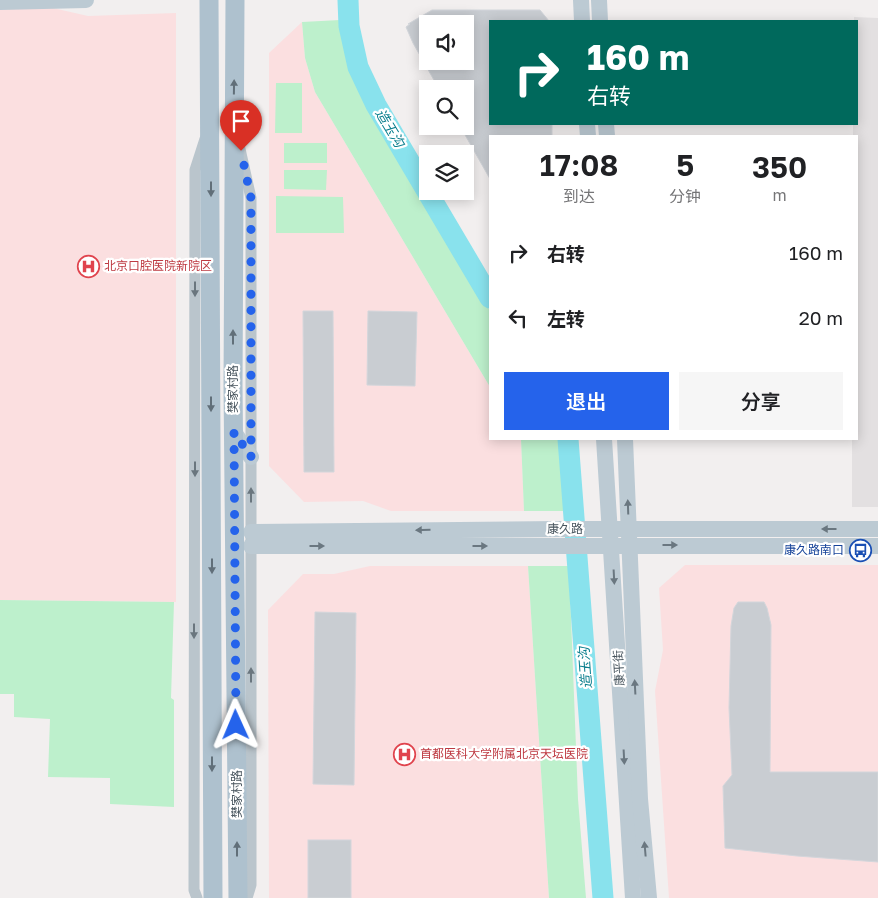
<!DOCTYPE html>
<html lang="zh">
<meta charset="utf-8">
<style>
body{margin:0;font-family:"Golos Text","Noto Sans SC",sans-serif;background:#f6f6f6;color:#202124;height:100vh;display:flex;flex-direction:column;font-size:19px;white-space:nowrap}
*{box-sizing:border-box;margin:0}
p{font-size:16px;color:#757577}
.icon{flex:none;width:28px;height:28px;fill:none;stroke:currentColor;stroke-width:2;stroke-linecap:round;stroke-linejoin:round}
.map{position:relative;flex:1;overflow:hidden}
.details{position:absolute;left:489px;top:135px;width:369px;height:305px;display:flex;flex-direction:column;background:#fff;border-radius:0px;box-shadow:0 2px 12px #0003}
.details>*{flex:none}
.hud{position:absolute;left:489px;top:20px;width:369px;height:105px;border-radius:0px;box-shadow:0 2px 12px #0003;background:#00695c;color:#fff;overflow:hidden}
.buttons{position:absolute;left:419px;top:15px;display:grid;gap:10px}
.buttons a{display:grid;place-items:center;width:55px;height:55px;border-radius:0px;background:#fff;box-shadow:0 2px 12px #0003;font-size:25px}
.pin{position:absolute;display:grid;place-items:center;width:42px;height:42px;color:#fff;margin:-51px -21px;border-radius:50% 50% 50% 0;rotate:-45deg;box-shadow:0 0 5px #0007}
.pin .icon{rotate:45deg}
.me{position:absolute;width:55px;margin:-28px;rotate:359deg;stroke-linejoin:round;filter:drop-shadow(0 0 4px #0008)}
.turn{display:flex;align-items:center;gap:18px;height:105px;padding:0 15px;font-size:22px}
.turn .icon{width:65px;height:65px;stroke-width:2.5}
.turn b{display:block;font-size:35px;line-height:42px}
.eta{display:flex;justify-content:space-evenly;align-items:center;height:85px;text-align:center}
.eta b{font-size:30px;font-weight:600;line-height:35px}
.button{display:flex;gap:10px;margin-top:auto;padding:10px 15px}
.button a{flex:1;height:58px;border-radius:0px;background:#2563eb;color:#fff;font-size:20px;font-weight:600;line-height:58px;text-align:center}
.button a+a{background:#f6f6f6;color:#202124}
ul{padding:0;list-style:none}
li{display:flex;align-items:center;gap:15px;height:65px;padding:0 15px}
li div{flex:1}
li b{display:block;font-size:19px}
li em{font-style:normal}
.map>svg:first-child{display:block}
.education{fill:#e3e0e1}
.medical{fill:#fbdfe0}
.green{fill:#bdf0cc}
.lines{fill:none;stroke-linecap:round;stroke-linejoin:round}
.river{stroke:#89e2ed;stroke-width:21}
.building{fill:#c9cdd2;stroke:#d3d6db;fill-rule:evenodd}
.street{stroke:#bac5cc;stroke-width:11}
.secondary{stroke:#bccad3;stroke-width:16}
.primary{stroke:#aec1ce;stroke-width:19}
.oneway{fill:#616f79}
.oneway2{fill:#6a767e}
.oneway3{fill:#6a7780}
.route{stroke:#2563eb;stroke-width:9;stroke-dasharray:0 16.2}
.labels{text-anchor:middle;stroke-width:4.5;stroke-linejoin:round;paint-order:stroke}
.health-label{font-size:12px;fill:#be3a42;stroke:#fff;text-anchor:start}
.street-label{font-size:12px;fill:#47545d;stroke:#fff}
.transit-label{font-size:12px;fill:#164399;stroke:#fff;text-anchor:end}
.water-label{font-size:14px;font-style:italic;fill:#0b7f8e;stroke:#fff}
</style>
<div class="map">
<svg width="878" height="898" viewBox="0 0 878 898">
<rect width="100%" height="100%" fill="#f2efef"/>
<polygon class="education" points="854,17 878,18 878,507 852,507 852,439 856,439 856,136 853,136 853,124 856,124 856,21 854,21"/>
<g class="medical">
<polygon points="53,8 88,16 176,13 176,602 0,600 0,9"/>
<polygon points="302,22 305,58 315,92 490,387 490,439 521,439 524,511 391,511 363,501 304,502 269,466 269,53"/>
<polygon points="685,565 878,565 878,898 669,898 655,691 663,650 659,588"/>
<polygon points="370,566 528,566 549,898 269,898 268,610 303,574 334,574"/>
</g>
<g class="green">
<path d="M340 20C344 47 351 71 361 96L490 311V387L315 92 305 58 302 22Z"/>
<polygon points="276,83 302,83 302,133 275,133"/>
<rect x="284" y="143" width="43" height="20"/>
<polygon points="284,170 327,170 326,190 284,189"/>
<polygon points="276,196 343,197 344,233 276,233"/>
<polygon points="521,439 560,439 566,511 524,511"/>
<polygon points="528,566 569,566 578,799 586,898 549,898"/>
<polygon points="0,600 174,602 171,698 174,700 174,807 110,804 110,778 48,777 50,719 14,717 14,694 0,694"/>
</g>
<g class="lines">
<g class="river">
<polyline points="348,0 349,26 358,67 376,105 490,298"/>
<polyline points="568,439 603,898"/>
</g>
</g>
<g class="building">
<path d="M432 10H540L549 21H490V124H552V136H490V179L460 126H465V89H439L413 43 406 27 410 24H408ZM428 24H465V61H428Z"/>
<polygon points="303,311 333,311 334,472 304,472"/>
<polygon points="368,311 417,312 415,386 367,385"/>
<polygon points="738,602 764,602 767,608 771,625 770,772 878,772 878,862 797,856 725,848 723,786 732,775 729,708 731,626 734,608"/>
<polygon points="315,612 356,613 354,785 313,784"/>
<rect x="308" y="840" width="43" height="58"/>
</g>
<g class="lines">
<g class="street">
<polyline points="240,149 251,198 251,885 247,898"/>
<polyline points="197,898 194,890 195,170 205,139"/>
</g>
<g class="secondary">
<polyline points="581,0 582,21"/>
<polyline points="599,0 600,21"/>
<polyline points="0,2 86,0"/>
<polyline points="587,124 588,136"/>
<polyline points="606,124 607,136"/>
<polyline points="234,432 251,457"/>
<polyline points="604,439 633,898"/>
<polyline points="625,439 640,799 649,898"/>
<polyline points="251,532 559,529 878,529"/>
<polyline points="251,546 878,546"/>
</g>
<g class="primary">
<polyline points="209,0 213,898"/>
<polyline points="235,0 233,385 238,898"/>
</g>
</g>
<defs><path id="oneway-solid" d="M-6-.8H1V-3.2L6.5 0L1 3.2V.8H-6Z" transform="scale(1.25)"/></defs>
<g class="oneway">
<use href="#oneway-solid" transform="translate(234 87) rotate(-89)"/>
<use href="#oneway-solid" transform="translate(211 189) rotate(90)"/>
<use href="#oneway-solid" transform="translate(233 337) rotate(-90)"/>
<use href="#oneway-solid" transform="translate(211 404) rotate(90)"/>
<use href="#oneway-solid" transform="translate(212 566) rotate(90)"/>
<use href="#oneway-solid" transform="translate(212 764) rotate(90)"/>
<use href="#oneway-solid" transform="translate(237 849) rotate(-90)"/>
</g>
<g class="oneway2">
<use href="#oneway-solid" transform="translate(195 289) rotate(90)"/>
<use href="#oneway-solid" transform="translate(195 469) rotate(90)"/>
<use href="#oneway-solid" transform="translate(251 495) rotate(-90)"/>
<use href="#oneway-solid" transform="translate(194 631) rotate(90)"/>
<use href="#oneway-solid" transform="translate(251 675) rotate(-90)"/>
</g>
<g class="oneway3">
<use href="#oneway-solid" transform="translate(628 507) rotate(-92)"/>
<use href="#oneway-solid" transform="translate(829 529) rotate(-180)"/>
<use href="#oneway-solid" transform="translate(423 530) rotate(179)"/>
<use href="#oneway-solid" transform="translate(670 545)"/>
<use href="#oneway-solid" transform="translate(317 546)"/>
<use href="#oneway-solid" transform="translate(480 546)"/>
<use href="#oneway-solid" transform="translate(614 577) rotate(87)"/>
<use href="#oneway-solid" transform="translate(635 687) rotate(-93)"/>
<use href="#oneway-solid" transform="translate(624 757) rotate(87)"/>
<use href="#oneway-solid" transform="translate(645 849) rotate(-95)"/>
</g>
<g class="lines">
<polyline class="route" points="236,725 234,432 251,457 251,198 241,151"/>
</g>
<defs>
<symbol id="hospital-ring" viewBox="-11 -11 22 22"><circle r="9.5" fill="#fff" stroke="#e0444e" stroke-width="1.5"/><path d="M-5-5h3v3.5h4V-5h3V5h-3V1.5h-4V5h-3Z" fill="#e0444e"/></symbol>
<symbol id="bus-ring" viewBox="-11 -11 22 22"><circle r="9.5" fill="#fff" stroke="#1a4fb4" stroke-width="1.5"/><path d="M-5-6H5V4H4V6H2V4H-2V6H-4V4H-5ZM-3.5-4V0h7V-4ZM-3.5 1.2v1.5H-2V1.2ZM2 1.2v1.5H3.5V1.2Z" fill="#1a4fb4"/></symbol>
</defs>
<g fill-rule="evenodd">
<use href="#hospital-ring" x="76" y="254" width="25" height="25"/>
<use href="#bus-ring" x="848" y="538" width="25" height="25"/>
<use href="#hospital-ring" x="392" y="742" width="25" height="25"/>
</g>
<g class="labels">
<g class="health-label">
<text x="104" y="270">北京口腔医院新院区</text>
<text x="420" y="758">首都医科大学附属北京天坛医院</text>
</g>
<g class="street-label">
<text transform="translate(233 389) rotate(-90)" y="4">樊家村路</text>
<text x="565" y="533">康久路</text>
<text transform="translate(619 668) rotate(-93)" y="4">康平街</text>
<text transform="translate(237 794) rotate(-90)" y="4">樊家村路</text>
</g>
<g class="transit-label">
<text x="844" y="554">康久路南口</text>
</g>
<g class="water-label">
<text transform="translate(390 128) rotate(59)" y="5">造玉沟</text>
<text transform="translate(585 668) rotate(-94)" y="5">造玉沟</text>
</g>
</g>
</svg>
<div class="buttons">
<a><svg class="icon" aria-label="sound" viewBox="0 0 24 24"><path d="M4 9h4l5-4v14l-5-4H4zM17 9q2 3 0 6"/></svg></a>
<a><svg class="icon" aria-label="search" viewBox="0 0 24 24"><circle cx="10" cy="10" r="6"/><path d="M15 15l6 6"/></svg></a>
<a><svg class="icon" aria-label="layers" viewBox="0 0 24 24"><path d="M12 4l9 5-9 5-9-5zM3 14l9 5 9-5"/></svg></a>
</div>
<div class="pin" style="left:241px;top:151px;background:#d93025"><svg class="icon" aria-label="arrive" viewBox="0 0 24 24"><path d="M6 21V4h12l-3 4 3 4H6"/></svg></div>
<svg class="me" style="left:236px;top:725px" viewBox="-20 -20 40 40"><path d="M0-17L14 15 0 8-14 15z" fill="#2563eb" stroke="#fff" stroke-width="4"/></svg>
<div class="hud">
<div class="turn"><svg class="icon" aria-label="right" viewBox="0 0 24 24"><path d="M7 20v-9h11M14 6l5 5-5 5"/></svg><div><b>160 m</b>右转</div></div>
</div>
<section class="details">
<div class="eta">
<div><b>17:08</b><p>到达</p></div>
<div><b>5</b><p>分钟</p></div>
<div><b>350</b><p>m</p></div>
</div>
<ul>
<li><svg class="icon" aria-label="right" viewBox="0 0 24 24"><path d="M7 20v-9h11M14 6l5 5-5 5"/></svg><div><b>右转</b></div><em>160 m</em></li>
<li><svg class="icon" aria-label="left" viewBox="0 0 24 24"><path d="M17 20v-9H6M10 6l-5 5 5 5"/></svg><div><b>左转</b></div><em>20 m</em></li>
</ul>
<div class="button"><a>退出</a><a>分享</a></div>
</section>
</div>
